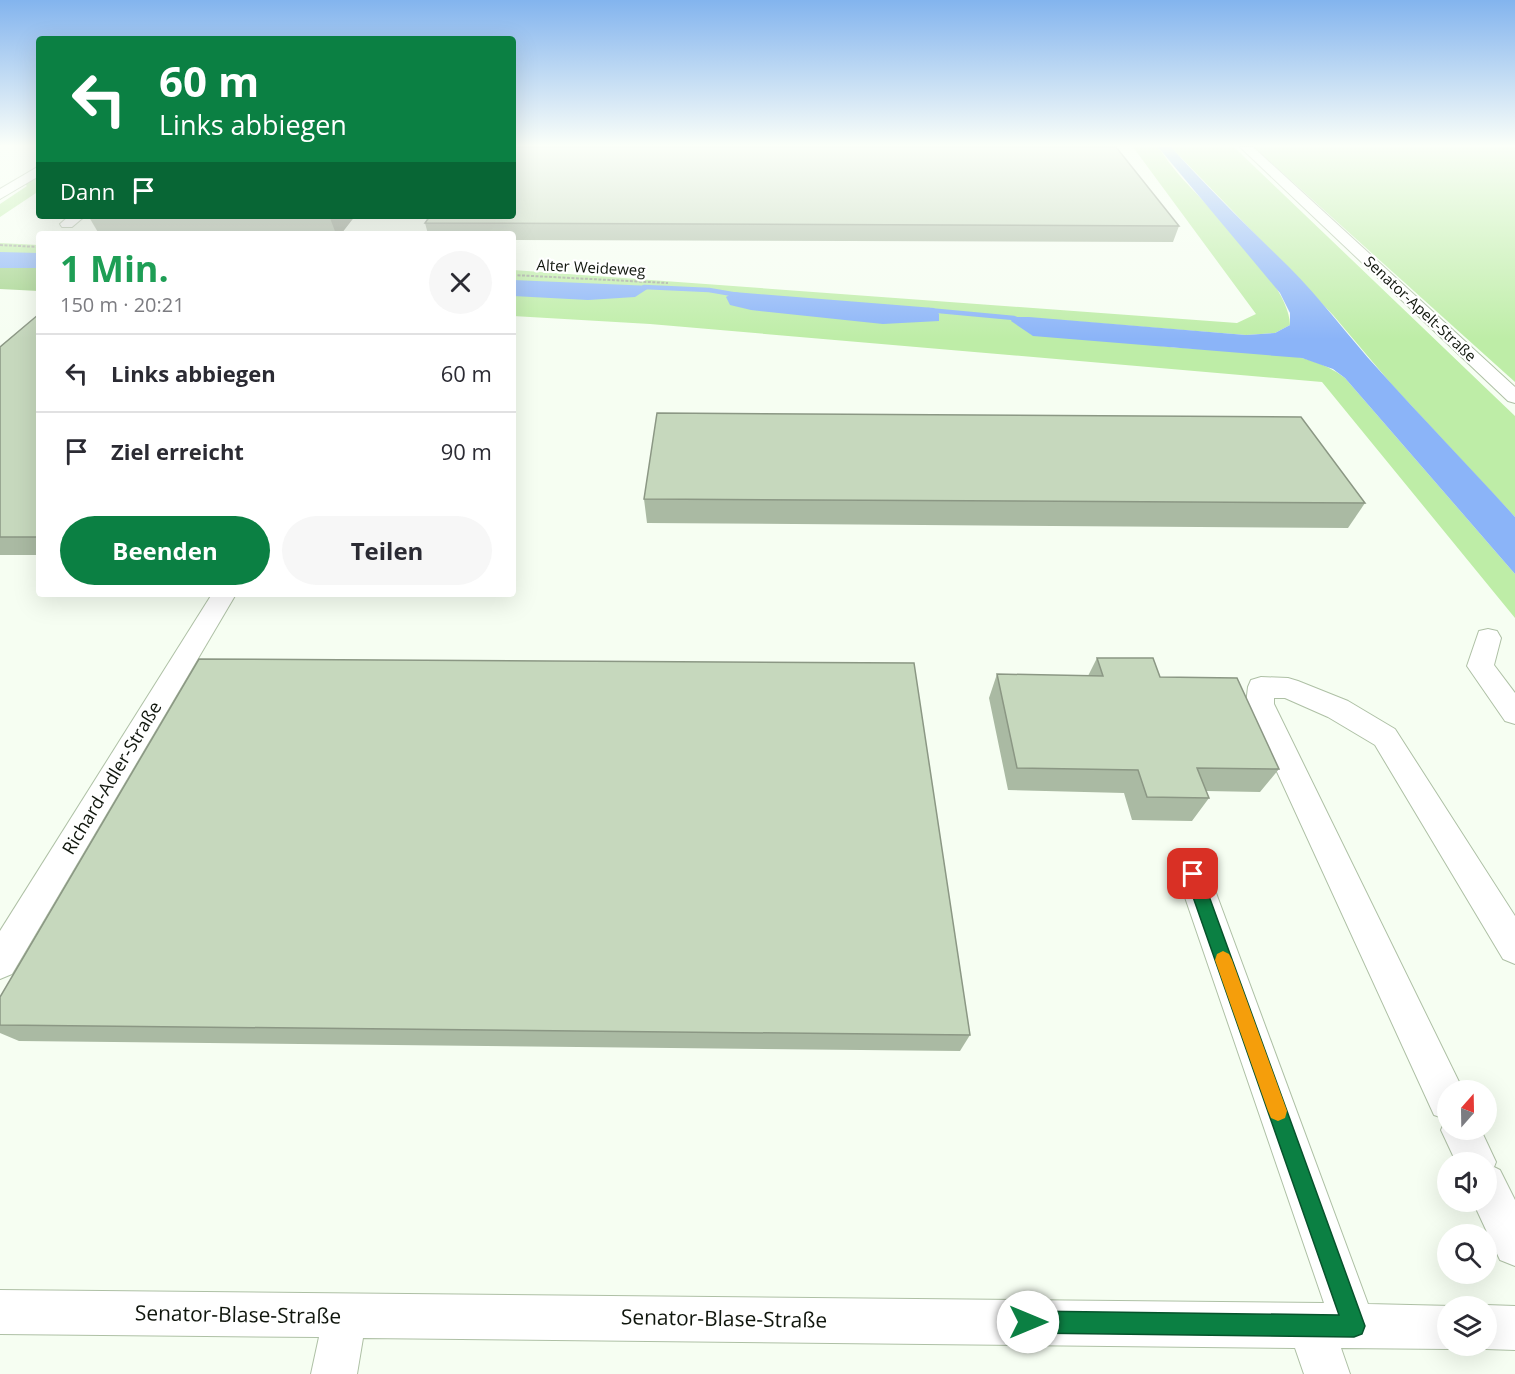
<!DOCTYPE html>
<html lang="de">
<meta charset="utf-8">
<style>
body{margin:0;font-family:"Open Sans",sans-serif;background:#f7f7f7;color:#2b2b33;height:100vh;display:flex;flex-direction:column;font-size:22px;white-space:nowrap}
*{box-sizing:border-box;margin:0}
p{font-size:20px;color:#7c7c81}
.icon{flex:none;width:33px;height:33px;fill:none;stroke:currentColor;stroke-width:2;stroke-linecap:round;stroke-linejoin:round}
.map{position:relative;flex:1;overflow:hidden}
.drawer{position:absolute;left:36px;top:231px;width:480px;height:366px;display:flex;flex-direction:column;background:#fff;border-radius:6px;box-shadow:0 6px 24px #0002}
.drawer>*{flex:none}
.guide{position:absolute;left:36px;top:36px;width:480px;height:183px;border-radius:6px;box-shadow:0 6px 24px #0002;background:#0b8043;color:#fff;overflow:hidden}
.needle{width:39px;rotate:20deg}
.buttons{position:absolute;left:1437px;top:1080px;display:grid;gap:12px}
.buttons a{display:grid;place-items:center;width:60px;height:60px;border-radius:50%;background:#fff;box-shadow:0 6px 24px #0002;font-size:30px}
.pin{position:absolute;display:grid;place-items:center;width:51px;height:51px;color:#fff;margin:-26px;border-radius:12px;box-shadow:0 3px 9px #0006}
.me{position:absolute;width:66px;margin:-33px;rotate:90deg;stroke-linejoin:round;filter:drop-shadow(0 0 4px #0008)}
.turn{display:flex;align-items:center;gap:21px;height:126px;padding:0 24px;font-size:27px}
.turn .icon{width:78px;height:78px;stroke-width:2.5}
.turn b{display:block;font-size:42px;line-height:51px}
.then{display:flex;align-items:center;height:57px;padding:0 24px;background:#0003;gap:12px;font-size:22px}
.round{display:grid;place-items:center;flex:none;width:63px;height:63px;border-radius:32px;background:#f7f7f7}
.headline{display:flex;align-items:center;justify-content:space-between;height:102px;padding:0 24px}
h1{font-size:36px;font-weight:700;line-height:45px;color:#1e9e55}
.primary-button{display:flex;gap:12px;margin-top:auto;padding:12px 24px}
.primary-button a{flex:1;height:69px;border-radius:36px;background:#0b8043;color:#fff;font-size:24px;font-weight:700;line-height:69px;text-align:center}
.primary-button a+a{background:#f7f7f7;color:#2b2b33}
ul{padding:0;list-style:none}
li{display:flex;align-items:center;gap:18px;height:78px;padding:0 24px;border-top:2px solid #e1e1e2}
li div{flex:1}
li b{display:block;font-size:22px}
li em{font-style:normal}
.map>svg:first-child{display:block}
.green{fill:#beeda7}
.forest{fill:#a4d38c}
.water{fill:#8bb4f8}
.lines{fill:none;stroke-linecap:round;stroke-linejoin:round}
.stream{stroke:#8bb4f8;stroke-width:4.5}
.minor-casing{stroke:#aec0a5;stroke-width:2}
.path{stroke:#a1a89d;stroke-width:2;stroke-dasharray:3 1.5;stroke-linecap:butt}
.minor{fill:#fff;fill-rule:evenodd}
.wall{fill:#aabaa3}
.shaded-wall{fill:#8b9784}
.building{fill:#c6d8bd;stroke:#8b9784;stroke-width:1.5}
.route{fill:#0b8043;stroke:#07532c;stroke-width:1.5}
.slow{fill:#f59e0b}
.labels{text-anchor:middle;stroke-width:4.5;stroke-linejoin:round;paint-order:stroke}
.far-street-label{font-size:15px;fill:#10160d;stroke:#fff}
.street-label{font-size:18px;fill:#10160d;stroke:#fff}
.near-street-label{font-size:21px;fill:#10160d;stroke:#fff}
</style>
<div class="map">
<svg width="1515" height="1374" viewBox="0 0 1515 1374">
<rect width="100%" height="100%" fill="#f6fef2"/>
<g class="green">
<path d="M1133 147H1158C1165 157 1172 167 1180 176 1210 210 1289 282 1290 325L1275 333 1246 335 1058 320C1092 329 1127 341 1161 346 1219 354 1296 341 1345 378L1515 574V618L1322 382 650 324 513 316V270L1237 323 1256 314Z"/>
<polygon points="1171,147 1234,147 1515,416 1515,517 1393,386 1333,315"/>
<polygon points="1254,147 1515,147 1515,382"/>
<polygon points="39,175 39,191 0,217 0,204 27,186 25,184"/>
<polygon points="0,243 39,245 39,274 0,273"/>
</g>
<polygon class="forest" points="19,266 39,268 39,291 0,289 0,268"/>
<g class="water">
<path d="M1158 147H1171C1208 188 1249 228 1289 267 1321 299 1348 336 1379 370 1423 419 1470 467 1515 517V574L1345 378 1333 369 1302 358 1033 336 1011 321 1013 317H1029L1246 335 1275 333 1290 325V313L1280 293Z"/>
<polygon points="0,252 39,253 39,268 0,268"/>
<polygon points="513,280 652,286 635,297 588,300 513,296"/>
<polygon points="734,292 934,308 939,314 939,321 883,324 751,310 730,305 726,297"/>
</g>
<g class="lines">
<g class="stream">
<polyline points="644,287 709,290 738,295"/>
<polyline points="928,310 1014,318 1021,321"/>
</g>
<defs>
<g id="minor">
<polygon points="1240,147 1253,147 1515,387 1515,403 1508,401"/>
<polygon points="39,166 39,176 0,199 0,189"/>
<polygon points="69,216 85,216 72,227 62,227 60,224"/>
<polygon points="212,594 236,594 12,974 0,979 0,931"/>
<polygon points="1488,629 1497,631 1501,638 1494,665 1515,693 1515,724 1505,721 1467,666 1479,631"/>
<polygon points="1261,677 1288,678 1298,681 1348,701 1395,729 1515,916 1515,964 1503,959 1375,745 1328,717 1285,698 1274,698 1274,704 1463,1090 1448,1090 1448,1130 1481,1130 1496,1162 1494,1167 1500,1170 1515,1200 1515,1266 1500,1260 1473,1202 1486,1202 1486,1162 1456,1162 1441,1130 1446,1119 1434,1115 1246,704 1248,687 1251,680"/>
<polygon points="1193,859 1204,864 1209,874 1368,1304 1452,1306 1448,1306 1448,1346 1457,1346 1448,1349 1341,1348 1350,1374 1304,1374 1295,1348 363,1338 357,1374 311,1374 319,1337 0,1334 0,1290 1324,1303 1177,874 1182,864"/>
<polygon points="1486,1305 1515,1306 1515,1350 1486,1349 1477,1346 1486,1346 1486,1306 1482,1306"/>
</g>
</defs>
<use href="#minor" class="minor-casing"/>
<g class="path">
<polyline points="0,245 39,247"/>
<polyline points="513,275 668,283"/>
</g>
<use href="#minor" class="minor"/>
</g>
<g class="wall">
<polygon points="355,216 341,234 99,234 89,217"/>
<polygon points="425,223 1179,226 1173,242 513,240 513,234 428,234"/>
<polygon points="39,314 39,555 0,555 0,347"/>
<polygon points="644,499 1365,503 1348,528 647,523"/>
<polygon points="1097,658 1160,677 1279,769 1260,792 1206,791 1209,798 1192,821 1132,820 1124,793 1008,790 989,698 997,674 1088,676"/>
<polygon points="0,997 970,1035 960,1051 19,1041 0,1033"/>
</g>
<polygon class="shaded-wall" points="331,216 355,216 341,234 336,234 330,218"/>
<g class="building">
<polygon points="513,147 1116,147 1179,226 425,223 430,216 513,216"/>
<polygon points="91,216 331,216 330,218 89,217"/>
<polygon points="39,314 39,537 0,537 0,347"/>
<polygon points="657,413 1301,417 1365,503 644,499"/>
<polygon points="1097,658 1153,658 1160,677 1237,678 1279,769 1197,768 1209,798 1147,797 1138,770 1017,768 997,674 1103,676"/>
<polygon points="199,659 914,663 970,1035 0,1025 0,997"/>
</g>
<linearGradient id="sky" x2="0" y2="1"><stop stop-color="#83b4ee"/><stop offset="0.43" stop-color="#fbfff9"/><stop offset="1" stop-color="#fbfff9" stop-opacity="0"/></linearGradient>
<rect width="1515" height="339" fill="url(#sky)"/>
<polygon class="route" points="1193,867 1199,869 1201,874 1365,1326 1362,1334 1354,1337 1028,1333 1020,1330 1016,1322 1020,1314 1028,1311 1339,1315 1185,874 1187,869"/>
<polygon class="slow" points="1223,951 1229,954 1232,960 1287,1111 1285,1118 1278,1121 1271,1118 1268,1111 1215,960 1217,954"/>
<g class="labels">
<g class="far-street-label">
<text transform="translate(591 268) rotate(3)" y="5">Alter Weideweg</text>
<text transform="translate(1420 309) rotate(43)" y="5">Senator-Apelt-Straße</text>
</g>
<g class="street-label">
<text transform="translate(112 778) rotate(-59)" y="6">Richard-Adler-Straße</text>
</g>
<g class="near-street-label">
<text transform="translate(238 1315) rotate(1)" y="7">Senator-Blase-Straße</text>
<text transform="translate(724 1319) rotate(1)" y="7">Senator-Blase-Straße</text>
</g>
</g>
</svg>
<div class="buttons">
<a><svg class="needle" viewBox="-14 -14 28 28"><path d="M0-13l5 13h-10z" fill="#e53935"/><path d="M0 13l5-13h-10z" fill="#7c7c81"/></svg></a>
<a><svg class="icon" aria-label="sound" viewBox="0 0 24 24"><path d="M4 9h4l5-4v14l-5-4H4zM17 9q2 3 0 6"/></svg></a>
<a><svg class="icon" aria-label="search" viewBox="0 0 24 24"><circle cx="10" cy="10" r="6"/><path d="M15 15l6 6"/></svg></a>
<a><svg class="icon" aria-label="layers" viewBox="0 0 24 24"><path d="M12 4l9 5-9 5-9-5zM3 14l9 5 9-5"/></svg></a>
</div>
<div class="pin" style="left:1193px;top:874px;background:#d93025"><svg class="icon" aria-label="arrive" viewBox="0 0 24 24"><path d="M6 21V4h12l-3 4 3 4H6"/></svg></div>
<svg class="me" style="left:1028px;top:1322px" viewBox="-20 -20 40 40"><circle r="19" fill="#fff"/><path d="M0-13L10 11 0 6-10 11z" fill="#0b8043"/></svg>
<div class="guide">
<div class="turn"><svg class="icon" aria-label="left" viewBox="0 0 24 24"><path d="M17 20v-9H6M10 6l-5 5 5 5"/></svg><div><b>60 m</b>Links abbiegen</div></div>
<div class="then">Dann<svg class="icon" aria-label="arrive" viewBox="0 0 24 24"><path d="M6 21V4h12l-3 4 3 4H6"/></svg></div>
</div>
<section class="drawer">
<div class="headline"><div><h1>1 Min.</h1><p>150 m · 20:21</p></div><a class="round"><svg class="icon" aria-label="close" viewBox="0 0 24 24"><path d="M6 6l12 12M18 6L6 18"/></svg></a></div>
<ul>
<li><svg class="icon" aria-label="left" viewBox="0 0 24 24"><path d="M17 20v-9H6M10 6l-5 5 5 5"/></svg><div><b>Links abbiegen</b></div><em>60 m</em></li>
<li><svg class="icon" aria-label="arrive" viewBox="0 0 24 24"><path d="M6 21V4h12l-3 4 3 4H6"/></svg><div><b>Ziel erreicht</b></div><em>90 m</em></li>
</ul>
<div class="primary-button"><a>Beenden</a><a>Teilen</a></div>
</section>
</div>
